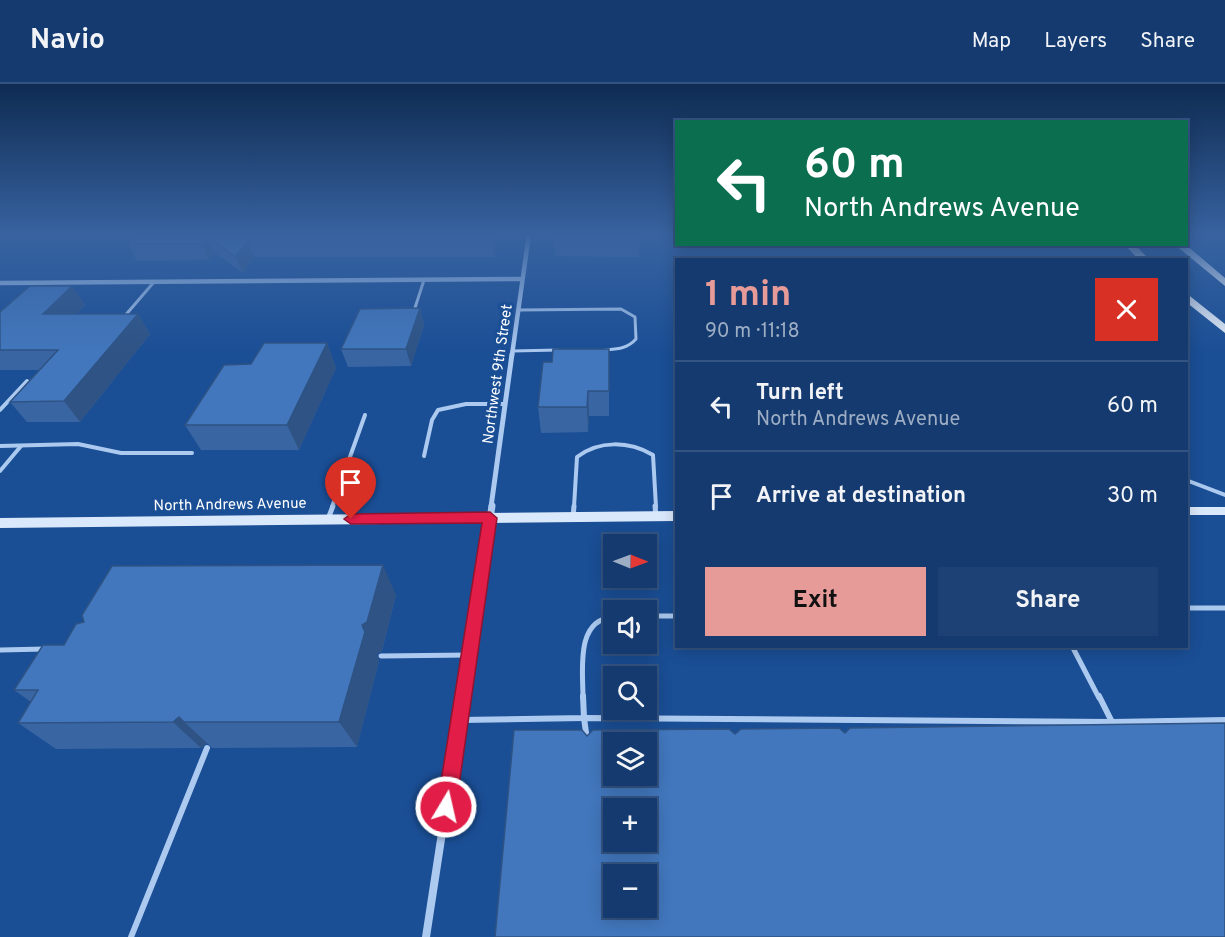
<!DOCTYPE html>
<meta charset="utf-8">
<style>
body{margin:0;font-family:Overpass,sans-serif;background:#1d4175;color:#f1f3f6;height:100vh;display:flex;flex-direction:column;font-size:22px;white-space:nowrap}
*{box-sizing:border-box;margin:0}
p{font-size:20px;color:#9dadc3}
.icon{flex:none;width:33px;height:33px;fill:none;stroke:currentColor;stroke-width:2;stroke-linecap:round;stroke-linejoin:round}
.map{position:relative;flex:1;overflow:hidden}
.drawer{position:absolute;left:675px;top:174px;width:513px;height:390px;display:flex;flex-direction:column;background:#143a70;border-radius:0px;box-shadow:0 3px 15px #0003,0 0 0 2px #335483}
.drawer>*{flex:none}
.hud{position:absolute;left:675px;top:36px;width:513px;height:126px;border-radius:0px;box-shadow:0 3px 15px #0003,0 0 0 2px #335483;background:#0b6e4f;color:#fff;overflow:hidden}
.needle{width:39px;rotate:91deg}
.tools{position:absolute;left:603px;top:450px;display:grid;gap:12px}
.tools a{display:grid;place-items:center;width:54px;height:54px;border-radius:0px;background:#143a70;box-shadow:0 3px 15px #0003,0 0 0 2px #335483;font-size:30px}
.pin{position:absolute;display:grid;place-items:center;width:51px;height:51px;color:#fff;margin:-62px -26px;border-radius:50% 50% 50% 0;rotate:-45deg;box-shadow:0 0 6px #0007}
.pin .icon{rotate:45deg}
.me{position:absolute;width:66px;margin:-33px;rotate:9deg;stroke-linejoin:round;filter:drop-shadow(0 0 4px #0008)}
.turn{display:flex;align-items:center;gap:21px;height:126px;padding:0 30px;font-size:27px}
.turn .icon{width:78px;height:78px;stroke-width:2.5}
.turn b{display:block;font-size:42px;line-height:51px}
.round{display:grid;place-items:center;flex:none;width:63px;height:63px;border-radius:0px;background:#1d4175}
.summary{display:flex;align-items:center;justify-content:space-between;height:102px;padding:0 30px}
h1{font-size:36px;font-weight:700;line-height:45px;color:#e69b98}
.cta{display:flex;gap:12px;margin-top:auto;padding:12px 30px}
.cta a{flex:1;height:69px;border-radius:0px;background:#e69b98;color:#111;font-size:24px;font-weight:700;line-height:69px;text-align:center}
.cta a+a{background:#1d4175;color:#f1f3f6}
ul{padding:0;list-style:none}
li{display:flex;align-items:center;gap:18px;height:90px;padding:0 30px;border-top:2px solid #335483}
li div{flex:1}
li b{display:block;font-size:22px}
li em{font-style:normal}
header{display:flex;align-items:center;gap:36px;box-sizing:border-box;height:84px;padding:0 30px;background:#143a70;border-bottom:2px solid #335483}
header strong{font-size:28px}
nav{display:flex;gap:33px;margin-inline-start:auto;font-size:21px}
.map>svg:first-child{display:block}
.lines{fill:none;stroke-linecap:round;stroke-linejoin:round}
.lane-far3{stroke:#accaf0;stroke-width:3}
.lane-far2{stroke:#accaf0;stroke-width:4}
.lane-far1{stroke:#accaf0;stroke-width:5}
.lane{stroke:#accaf0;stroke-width:6}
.street-far3{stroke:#accaf0;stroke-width:4.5}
.street-far2{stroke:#accaf0;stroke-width:5}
.street-far1{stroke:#accaf0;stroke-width:7}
.street{stroke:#accaf0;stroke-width:8}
.secondary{fill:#dae8fb;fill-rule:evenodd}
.primary{fill:#f5f9ff;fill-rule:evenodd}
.wall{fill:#3966a3}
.shaded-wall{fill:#2e5384}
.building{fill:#4277bd;stroke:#2e5384;stroke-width:1.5;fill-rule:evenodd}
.route{fill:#e11d48;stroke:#92132f;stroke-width:1.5}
.labels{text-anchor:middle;stroke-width:6;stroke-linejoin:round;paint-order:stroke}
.street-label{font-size:15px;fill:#fff;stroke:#1a4e95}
</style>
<header>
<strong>Navio</strong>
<nav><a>Map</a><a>Layers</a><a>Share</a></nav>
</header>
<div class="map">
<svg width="1225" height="853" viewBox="0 0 1225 853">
<rect width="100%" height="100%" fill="#1a4e95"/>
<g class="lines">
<g class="lane-far3">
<path d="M518 226 621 225 635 233 636 255C627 265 617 265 605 266"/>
<polyline points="413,230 424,196"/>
<polyline points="123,234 154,198"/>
<polyline points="512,267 558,266"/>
</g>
<g class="lane-far2">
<polyline points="0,326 27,297"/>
<polyline points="0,362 78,360 121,369 192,369"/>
<polyline points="424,372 432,336 438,326 466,320 505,320"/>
<polyline points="0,387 21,362"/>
<polyline points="1186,396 1225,411"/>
<polyline points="332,423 365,331"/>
<path d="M574 423 577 373C599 356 629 357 653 371L656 423"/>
</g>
<g class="lane-far1">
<polyline points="655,422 656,432"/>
<polyline points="573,433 574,422"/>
<polyline points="328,435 333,422"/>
<polyline points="1186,524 1225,524"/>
<polyline points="646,532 676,532"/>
<polyline points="1072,562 1099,614"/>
<polyline points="0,566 45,565"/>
<polyline points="381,572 469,571"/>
<path d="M583 614C583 586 575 535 614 533"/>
</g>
<g class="lane">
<polyline points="1099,612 1112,638"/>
<polyline points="460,636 584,634 583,612"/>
<polyline points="587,656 584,634 1112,638 1225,636"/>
<polyline points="131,853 207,664"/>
</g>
<g class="street-far3">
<polyline points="0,199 522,195"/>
<polyline points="512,271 529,150"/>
</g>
<polyline class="street-far2" points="491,423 512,270"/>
<polyline class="street-far1" points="462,614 492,422"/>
<polyline class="street" points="426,853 463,612"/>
<g class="secondary">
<rect x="1186" y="423" width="39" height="8"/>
<polygon points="676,427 676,437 0,444 0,434"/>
</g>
<g class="primary">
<polygon points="1124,160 1134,160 1150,176 1139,176"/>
<polygon points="1174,160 1185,160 1225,194 1225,202"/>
<polygon points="1186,209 1225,240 1225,249 1186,218"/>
</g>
</g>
<g class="wall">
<polygon points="138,150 500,150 495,173 254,173 243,189 215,169 209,176 137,177 128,160"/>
<polygon points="554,156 640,157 639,173 555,172"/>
<polygon points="72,202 85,221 76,230 138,230 150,250 80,338 27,338 10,318 39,286 0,286 0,228"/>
<polygon points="420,224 424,241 411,282 348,283 341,265"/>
<polygon points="327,259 336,284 299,366 201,366 185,341 251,280"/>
<polygon points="609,265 609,332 589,332 588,348 541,349 538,323 552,278"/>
<polygon points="396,511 382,567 377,570 379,577 357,663 212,664 207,659 201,664 56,665 18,639 31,618 14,606 64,561"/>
</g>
<g class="shaded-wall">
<polygon points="494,150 500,150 495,173 492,157"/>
<polygon points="208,153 215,169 209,176 202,160"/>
<polygon points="248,157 254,173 243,189 235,173"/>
<polygon points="72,202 85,221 57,250 43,230"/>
<polygon points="420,224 424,241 411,282 406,265"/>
<polygon points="138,230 150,250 80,338 64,317"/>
<polygon points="327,259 336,284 299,366 287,341"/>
<polygon points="588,307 589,332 588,348 587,323"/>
<polygon points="383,481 396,511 382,567 377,570 379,577 357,663 339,638 362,541"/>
<polygon points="179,633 207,659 201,664 173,638"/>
</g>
<g class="building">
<polygon points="138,150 494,150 492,157 248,157 235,173 208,153 202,160 128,160"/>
<polygon points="555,150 639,150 640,157 554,156"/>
<polygon points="30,202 72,202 43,230 138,230 64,317 10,318 58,266 0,266 0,228"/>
<polygon points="420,224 406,265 341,265 360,225"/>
<polygon points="264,259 327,259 287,341 185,341 224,281 251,280"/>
<polygon points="553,265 609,265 609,307 588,307 587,323 538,323 543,278 552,278"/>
<polygon points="383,481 367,538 362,541 365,548 339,638 184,638 179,633 173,638 18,639 38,606 14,606 43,561 64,561 76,540 84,538 82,531 112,482"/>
<path d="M1225 639V853H495L514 646H582L587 652 593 646 729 645 735 650 741 645 839 644 845 649 850 644ZM614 658H646V692H614ZM614 724H646V758H614ZM614 790H646V824H614Z"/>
</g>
<linearGradient id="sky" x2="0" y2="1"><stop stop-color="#0e2b52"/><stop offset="0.56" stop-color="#3863a0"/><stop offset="1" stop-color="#3863a0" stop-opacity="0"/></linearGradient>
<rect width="1225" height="270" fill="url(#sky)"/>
<polygon class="route" points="490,428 497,434 456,723 453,729 446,732 440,729 437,723 482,439 351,440 344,435 351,430"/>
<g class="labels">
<g class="street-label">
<text transform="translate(497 290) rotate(-82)" y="5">Northwest 9th Street</text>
<text transform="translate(230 420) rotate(-1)" y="5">North Andrews Avenue</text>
</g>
</g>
</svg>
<div class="tools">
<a><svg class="needle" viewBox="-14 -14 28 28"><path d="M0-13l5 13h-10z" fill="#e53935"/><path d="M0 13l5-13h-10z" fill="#9dadc3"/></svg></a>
<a><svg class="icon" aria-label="sound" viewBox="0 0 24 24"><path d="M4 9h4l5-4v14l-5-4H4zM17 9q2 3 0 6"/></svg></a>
<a><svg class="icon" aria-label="search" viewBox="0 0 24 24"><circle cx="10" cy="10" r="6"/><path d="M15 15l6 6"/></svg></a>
<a><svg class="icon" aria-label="layers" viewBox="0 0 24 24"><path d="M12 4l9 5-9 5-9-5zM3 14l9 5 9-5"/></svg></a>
<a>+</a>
<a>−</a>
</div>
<div class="pin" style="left:351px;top:435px;background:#d93025"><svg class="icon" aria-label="arrive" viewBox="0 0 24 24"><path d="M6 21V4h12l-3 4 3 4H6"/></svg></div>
<svg class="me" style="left:446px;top:723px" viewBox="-20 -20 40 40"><circle r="17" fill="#e11d48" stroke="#fff" stroke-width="3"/><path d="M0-11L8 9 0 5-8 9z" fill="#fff"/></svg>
<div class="hud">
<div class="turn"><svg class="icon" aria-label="left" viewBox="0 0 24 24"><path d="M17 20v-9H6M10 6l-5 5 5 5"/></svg><div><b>60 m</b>North Andrews Avenue</div></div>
</div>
<section class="drawer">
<div class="summary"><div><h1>1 min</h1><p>90 m · 11:18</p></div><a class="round" style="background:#d93025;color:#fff"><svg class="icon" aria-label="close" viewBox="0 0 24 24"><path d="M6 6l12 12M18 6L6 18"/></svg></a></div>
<ul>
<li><svg class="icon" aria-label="left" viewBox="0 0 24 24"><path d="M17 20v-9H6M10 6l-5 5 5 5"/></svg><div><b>Turn left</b><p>North Andrews Avenue</p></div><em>60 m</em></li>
<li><svg class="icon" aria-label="arrive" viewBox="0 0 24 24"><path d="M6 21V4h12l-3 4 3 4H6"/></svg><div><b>Arrive at destination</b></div><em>30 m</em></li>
</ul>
<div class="cta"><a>Exit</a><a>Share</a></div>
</section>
</div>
